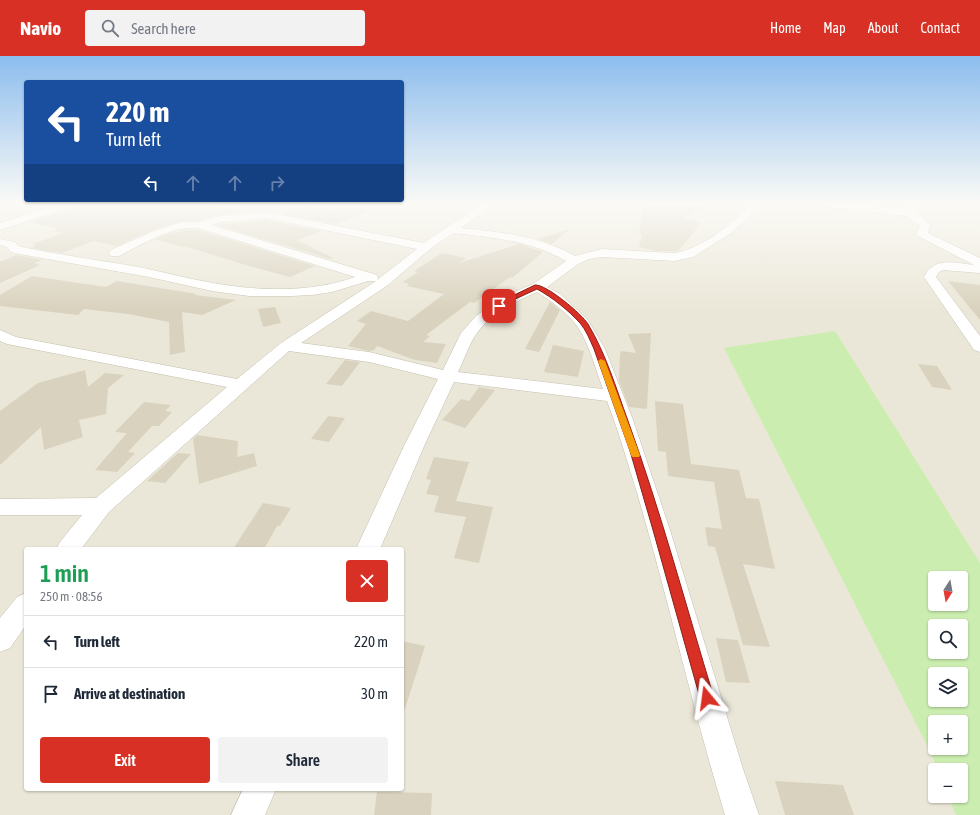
<!DOCTYPE html>
<meta charset="utf-8">
<style>
body{margin:0;font-family:"Asap Condensed",sans-serif;background:#f2f2f3;color:#1f2937;height:100vh;display:flex;flex-direction:column;font-size:15px;white-space:nowrap}
*{box-sizing:border-box;margin:0}
p{font-size:13px;color:#747a83}
.icon{flex:none;width:22px;height:22px;fill:none;stroke:currentColor;stroke-width:2;stroke-linecap:round;stroke-linejoin:round}
.map{position:relative;flex:1;overflow:hidden}
.panel{position:absolute;left:24px;top:491px;width:380px;height:244px;display:flex;flex-direction:column;background:#fff;border-radius:4px;box-shadow:0 1px 3px #0004}
.panel>*{flex:none}
.top-card{position:absolute;left:24px;top:24px;width:380px;height:122px;border-radius:4px;box-shadow:0 1px 3px #0004;background:#1a4fa0;color:#fff;overflow:hidden}
.needle{width:26px;rotate:191deg}
.buttons{position:absolute;left:928px;top:515px;display:grid;gap:8px}
.buttons a{display:grid;place-items:center;width:40px;height:40px;border-radius:4px;background:#fff;box-shadow:0 1px 3px #0004;font-size:20px}
.pin{position:absolute;display:grid;place-items:center;width:34px;height:34px;color:#fff;margin:-17px;border-radius:8px;box-shadow:0 2px 6px #0006}
.me{position:absolute;width:44px;margin:-22px;rotate:344deg;stroke-linejoin:round;filter:drop-shadow(0 0 3px #0008)}
.turn{display:flex;align-items:center;gap:14px;height:84px;padding:0 16px;font-size:18px}
.turn .icon{width:52px;height:52px;stroke-width:2.5}
.turn b{display:block;font-size:28px;line-height:34px}
.lanes{display:flex;align-items:center;height:38px;padding:0 16px;background:#0003;justify-content:center;gap:20px;direction:ltr}
.lanes .off{opacity:.35}
.round{display:grid;place-items:center;flex:none;width:42px;height:42px;border-radius:4px;background:#f2f2f3}
.summary{display:flex;align-items:center;justify-content:space-between;height:68px;padding:0 16px}
h1{font-size:24px;font-weight:600;line-height:30px;color:#1e9e55}
.action{display:flex;gap:8px;margin-top:auto;padding:8px 16px}
.action a{flex:1;height:46px;border-radius:4px;background:#d93025;color:#fff;font-size:16px;font-weight:600;line-height:46px;text-align:center}
.action a+a{background:#f2f2f3;color:#1f2937}
ul{padding:0;list-style:none}
li{display:flex;align-items:center;gap:12px;height:52px;padding:0 16px;border-top:1px solid #e0e1e3}
li div{flex:1}
li b{display:block;font-size:15px}
li em{font-style:normal}
header{display:flex;align-items:center;gap:24px;box-sizing:border-box;height:56px;padding:0 20px;background:#d93025;color:#fff}
header strong{font-size:19px}
nav{display:flex;gap:22px;margin-inline-start:auto;font-size:14px}
.search{width:280px;height:36px;background:#f2f2f3;display:flex;align-items:center;gap:10px;box-sizing:border-box;padding:0 14px;border-radius:4px;color:#747a83;font-size:15px}
.map>svg:first-child{display:block}
.residential{fill:#ebe7d8;fill-rule:evenodd}
.green{fill:#cbeeb0;fill-rule:evenodd}
.building{fill:#d9d2be}
.lines{fill:none;stroke-linecap:round;stroke-linejoin:round}
.minor-casing{stroke:#c3beac;stroke-width:1}
.minor{fill:#fff;fill-rule:evenodd}
.route{fill:#d93025;stroke:#8d1f18}
.slow{fill:#f59e0b}
</style>
<header>
<strong>Navio</strong>
<div class="search"><svg class="icon" aria-label="search" viewBox="0 0 24 24"><circle cx="10" cy="10" r="6"/><path d="M15 15l6 6"/></svg>Search here</div>
<nav><a>Home</a><a>Map</a><a>About</a><a>Contact</a></nav>
</header>
<div class="map">
<svg width="980" height="759" viewBox="0 0 980 759">
<rect width="100%" height="100%" fill="#f6f4ea"/>
<path class="residential" d="M0 148H980V759H0ZM26 493H402V733H26ZM935 522H961V548H935ZM935 570H961V596H935ZM935 618H961V644H935ZM935 666H961V692H935ZM935 714H961V740H935Z"/>
<path class="green" d="M835 275 980 507V759H956L948 740H961V714H938L929 693 724 292ZM935 522H961V548H935ZM935 570H961V596H935ZM935 618H961V644H935ZM935 666H961V692H935Z"/>
<g class="building">
<polygon points="76,148 202,148 245,156 220,159 198,164 181,165 153,174 117,190 93,185 62,197 32,192 36,189 33,188 63,177 53,175 59,173 35,167 35,164 74,151"/>
<polygon points="305,148 333,154 343,149 369,155 336,168 282,158"/>
<polygon points="643,148 711,148 683,162 701,167 681,192 677,195 657,195 639,191 642,179 639,178"/>
<polygon points="266,164 321,175 297,184 333,202 330,203 216,169"/>
<polygon points="570,173 552,188 537,183"/>
<polygon points="188,174 198,174 315,210 290,221 249,210 184,190 182,191 155,183 168,178"/>
<polygon points="519,188 543,196 512,222 510,221 474,247 470,246 426,279 430,280 423,286 446,288 437,307 415,304 377,290 374,294 369,295 348,290 366,268 357,265 371,255 408,265 444,238 407,230 409,228 403,226 418,216 414,215 442,197 466,202 459,207"/>
<polygon points="16,199 43,204 34,207 40,209 0,227 0,206"/>
<polygon points="32,220 106,231 117,225 197,238 195,239 236,244 202,259 182,256 185,296 170,299 169,266 128,258 84,253 78,259 0,250 0,239"/>
<polygon points="948,225 980,229 980,264"/>
<polygon points="550,246 560,254 539,296 525,293"/>
<polygon points="275,251 281,267 263,271 258,253"/>
<polygon points="651,277 647,353 629,351 619,325 620,298 621,295 636,297 628,278"/>
<polygon points="553,289 584,295 578,321 544,316"/>
<polygon points="345,304 360,306 342,330 326,328"/>
<polygon points="918,308 937,310 952,334 932,331"/>
<polygon points="85,314 88,331 105,317 124,319 108,332 106,358 79,364 83,381 44,394 41,371 0,409 0,355 38,327"/>
<polygon points="479,331 495,334 465,372 442,364 461,343 469,345"/>
<polygon points="655,345 683,348 691,408 739,414 746,442 759,443 775,513 743,508 770,591 743,589 715,491 708,490 705,471 722,473 714,426 668,420 666,396 658,395"/>
<polygon points="144,346 171,349 165,355 172,356 159,370 152,370 128,396 135,397 117,416 95,414 127,377 115,376"/>
<polygon points="328,360 345,362 329,386 311,383"/>
<polygon points="197,379 238,385 237,401 254,397 257,410 199,428 193,383"/>
<polygon points="178,397 191,398 165,427 147,425"/>
<polygon points="434,401 469,406 456,445 493,451 479,507 454,502 466,461 434,456 439,440 426,438 431,424 426,423"/>
<polygon points="263,447 291,452 280,470 277,470 264,493 233,493"/>
<polygon points="716,582 738,584 750,627 726,626"/>
<polygon points="402,585 425,590 405,653 402,652"/>
<polygon points="775,725 843,729 854,759 785,759"/>
<polygon points="377,736 432,737 431,759 374,759"/>
</g>
<g class="lines">
<defs>
<g id="minor">
<polygon points="60,148 75,148 74,150 0,174 0,167"/>
<path d="M481 148H493L461 172C500 176 540 180 575 200L602 193 672 197C694 197 737 167 749 148H759L748 162 731 177 693 201 675 205 602 201 589 203 578 208 547 231 560 238 588 264 605 293 633 364 670 474 743 713 759 759H725C693 654 669 546 638 440 628 408 619 376 607 345L454 326 425 388 380 493H356L405 388 438 323 369 306 289 295 109 456 81 493H56L60 486 82 459H0V443L96 442 227 331 7 288 0 285V274L16 281 237 323 281 287 376 225H368L332 236 312 239 291 240H249L212 235 149 221 14 197 10 195 7 191 0 189V183L15 186 18 190 27 192C66 200 105 205 144 212 167 217 190 223 213 227 258 235 311 237 355 221L198 172C171 170 143 188 119 200H111L109 197 111 194 154 175 181 166H198L220 160 266 156 424 187ZM266 162 417 193 377 224 378 222 377 219 211 169 221 166ZM453 177C492 181 532 185 566 205L533 228 503 241 476 260 461 277 443 314 369 296 301 287 388 229 430 193ZM537 236C550 244 569 258 577 270 590 289 595 312 603 333L458 316C464 304 469 288 477 277 491 257 515 246 537 236Z"/>
<path d="M824 148H856L906 153 909 148H919L916 156 930 169 928 177 980 202V217L943 214 939 216 936 221 980 280V296L974 294 924 221C934 200 955 207 974 209L918 180 916 178 920 170 907 160 829 151Z"/>
<polygon points="26,537 26,569 10,592 0,596 0,562 17,541"/>
<polygon points="243,733 276,733 265,759 231,759"/>
</g>
</defs>
<use href="#minor" class="minor-casing"/>
<use href="#minor" class="minor"/>
</g>
<linearGradient id="sky" x2="0" y2="1"><stop stop-color="#8cbdee"/><stop offset="0.58" stop-color="#fbfaf6"/><stop offset="1" stop-color="#fbfaf6" stop-opacity="0"/></linearGradient>
<rect width="980" height="254" fill="url(#sky)"/>
<path class="route" d="M535 229C546 228 582 258 588 268 606 298 616 332 628 365 661 456 686 550 714 642L712 647 707 649 702 647 700 642 653 474 630 395 594 293C590 284 586 274 580 267 568 254 553 242 537 233L511 245 502 252 496 250 506 243Z"/>
<polygon class="slow" points="601,303 605,305 640,399 639,401 632,401 631,399 598,305"/>
</svg>
<div class="buttons">
<a><svg class="needle" viewBox="-14 -14 28 28"><path d="M0-13l5 13h-10z" fill="#e53935"/><path d="M0 13l5-13h-10z" fill="#747a83"/></svg></a>
<a><svg class="icon" aria-label="search" viewBox="0 0 24 24"><circle cx="10" cy="10" r="6"/><path d="M15 15l6 6"/></svg></a>
<a><svg class="icon" aria-label="layers" viewBox="0 0 24 24"><path d="M12 4l9 5-9 5-9-5zM3 14l9 5 9-5"/></svg></a>
<a>+</a>
<a>−</a>
</div>
<div class="pin" style="left:499px;top:250px;background:#d93025"><svg class="icon" aria-label="arrive" viewBox="0 0 24 24"><path d="M6 21V4h12l-3 4 3 4H6"/></svg></div>
<svg class="me" style="left:707px;top:642px" viewBox="-20 -20 40 40"><path d="M0-17L14 15 0 8-14 15z" fill="#d93025" stroke="#fff" stroke-width="4"/></svg>
<div class="top-card">
<div class="turn"><svg class="icon" aria-label="left" viewBox="0 0 24 24"><path d="M17 20v-9H6M10 6l-5 5 5 5"/></svg><div><b>220 m</b>Turn left</div></div>
<div class="lanes"><svg class="icon" aria-label="left" viewBox="0 0 24 24"><path d="M17 20v-9H6M10 6l-5 5 5 5"/></svg><svg class="icon off" aria-label="ahead" viewBox="0 0 24 24"><path d="M12 20V5M6 11l6-6 6 6"/></svg><svg class="icon off" aria-label="ahead" viewBox="0 0 24 24"><path d="M12 20V5M6 11l6-6 6 6"/></svg><svg class="icon off" aria-label="right" viewBox="0 0 24 24"><path d="M7 20v-9h11M14 6l5 5-5 5"/></svg></div>
</div>
<section class="panel">
<div class="summary"><div><h1>1 min</h1><p>250 m · 08:56</p></div><a class="round" style="background:#d93025;color:#fff"><svg class="icon" aria-label="close" viewBox="0 0 24 24"><path d="M6 6l12 12M18 6L6 18"/></svg></a></div>
<ul>
<li><svg class="icon" aria-label="left" viewBox="0 0 24 24"><path d="M17 20v-9H6M10 6l-5 5 5 5"/></svg><div><b>Turn left</b></div><em>220 m</em></li>
<li><svg class="icon" aria-label="arrive" viewBox="0 0 24 24"><path d="M6 21V4h12l-3 4 3 4H6"/></svg><div><b>Arrive at destination</b></div><em>30 m</em></li>
</ul>
<div class="action"><a>Exit</a><a>Share</a></div>
</section>
</div>
